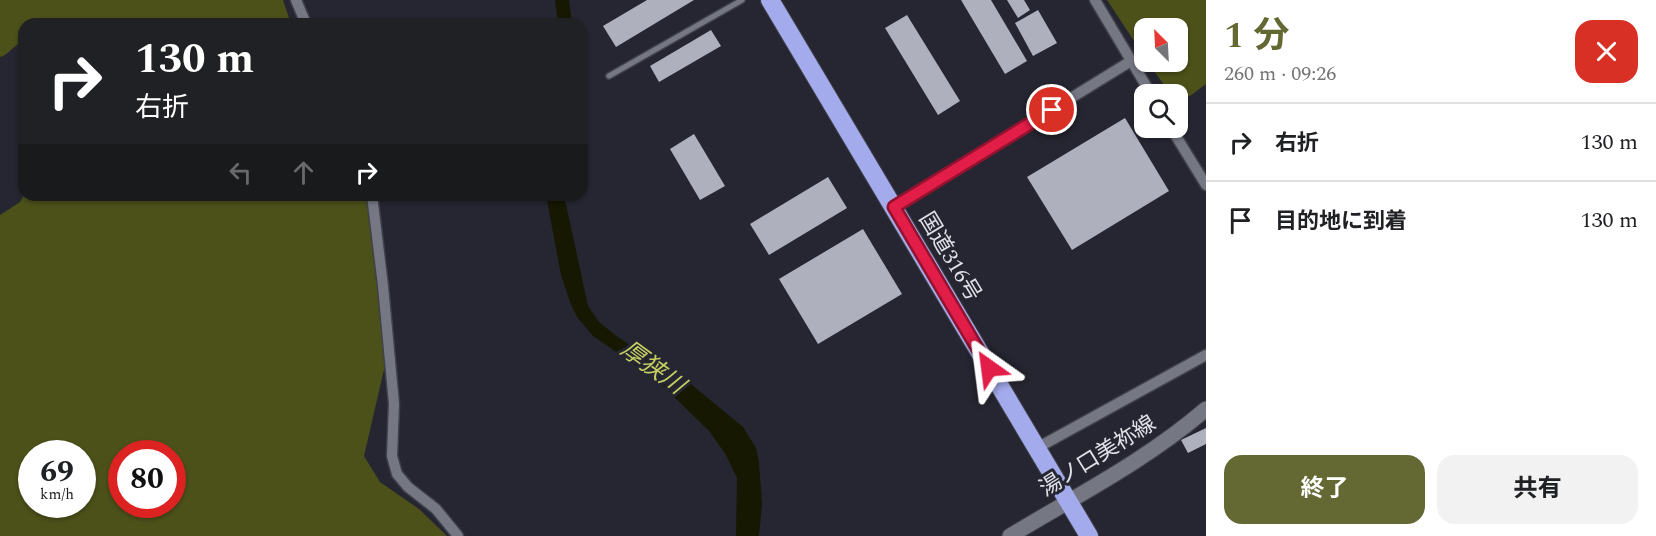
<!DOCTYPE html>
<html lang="ja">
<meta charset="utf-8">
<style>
body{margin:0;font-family:Spectral,"Noto Sans JP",serif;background:#f2f2f2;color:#202124;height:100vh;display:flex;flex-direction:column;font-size:22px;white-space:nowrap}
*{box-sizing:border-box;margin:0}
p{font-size:20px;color:#757577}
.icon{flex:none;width:33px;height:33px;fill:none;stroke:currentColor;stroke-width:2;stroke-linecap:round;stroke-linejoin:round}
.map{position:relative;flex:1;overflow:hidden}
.panel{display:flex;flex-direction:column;background:#fff;width:450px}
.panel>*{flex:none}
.banner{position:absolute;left:18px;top:18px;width:570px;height:183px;border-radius:18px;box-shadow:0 2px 4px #0004;background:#202124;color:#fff;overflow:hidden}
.needle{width:39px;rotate:336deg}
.controls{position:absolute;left:1134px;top:18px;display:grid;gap:12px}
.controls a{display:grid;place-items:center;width:54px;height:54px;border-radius:12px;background:#fff;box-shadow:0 2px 4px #0004;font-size:30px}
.speed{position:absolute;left:18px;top:440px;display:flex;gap:12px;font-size:30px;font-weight:700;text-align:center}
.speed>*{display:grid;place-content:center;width:78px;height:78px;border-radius:50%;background:#fff;box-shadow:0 2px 4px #0004;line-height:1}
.speed small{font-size:15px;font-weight:400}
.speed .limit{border:9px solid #d22;background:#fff;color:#111}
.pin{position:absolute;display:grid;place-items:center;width:51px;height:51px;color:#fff;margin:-26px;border:3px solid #fff;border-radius:50%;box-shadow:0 2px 6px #0007}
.me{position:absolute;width:66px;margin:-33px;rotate:329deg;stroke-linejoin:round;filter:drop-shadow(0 0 4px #0008)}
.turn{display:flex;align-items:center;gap:21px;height:126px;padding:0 18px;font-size:27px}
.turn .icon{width:78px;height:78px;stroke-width:2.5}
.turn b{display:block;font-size:42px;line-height:51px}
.lanes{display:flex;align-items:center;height:57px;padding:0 18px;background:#0003;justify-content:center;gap:30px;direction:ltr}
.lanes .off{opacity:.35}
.round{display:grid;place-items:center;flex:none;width:63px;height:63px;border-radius:18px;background:#f2f2f2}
.headline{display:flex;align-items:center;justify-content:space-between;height:102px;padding:0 18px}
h1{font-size:36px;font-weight:700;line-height:45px;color:#646934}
.button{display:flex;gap:12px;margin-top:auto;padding:12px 18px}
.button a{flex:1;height:69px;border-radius:18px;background:#646934;color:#fff;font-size:24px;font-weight:700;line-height:69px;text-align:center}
.button a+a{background:#f2f2f2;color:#202124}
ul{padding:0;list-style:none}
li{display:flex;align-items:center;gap:18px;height:78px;padding:0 18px;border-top:2px solid #e0e0e0}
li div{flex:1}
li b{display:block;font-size:22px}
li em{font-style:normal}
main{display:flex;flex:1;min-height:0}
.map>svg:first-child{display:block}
.green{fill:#4c5019;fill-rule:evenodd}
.water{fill:#161801}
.building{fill:#aeb0be}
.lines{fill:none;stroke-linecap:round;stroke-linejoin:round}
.lane-casing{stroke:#40414a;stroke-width:8}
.street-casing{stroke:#40414a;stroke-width:13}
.secondary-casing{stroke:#40414a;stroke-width:17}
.highway-casing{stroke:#40414a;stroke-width:20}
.lane{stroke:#757783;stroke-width:5}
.street{stroke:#757783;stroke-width:10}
.secondary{stroke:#757783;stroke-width:15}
.highway{stroke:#a4abed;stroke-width:18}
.route-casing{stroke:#92132f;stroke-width:15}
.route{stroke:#e11d48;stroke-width:10}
.labels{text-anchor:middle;stroke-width:6;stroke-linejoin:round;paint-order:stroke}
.street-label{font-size:22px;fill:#e0e1e8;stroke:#252631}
.water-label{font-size:24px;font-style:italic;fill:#c4cf60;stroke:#252631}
</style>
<main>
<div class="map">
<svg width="1206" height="536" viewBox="0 0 1206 536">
<rect width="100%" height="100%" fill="#252631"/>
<g class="green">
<polygon points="0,0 283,0 291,24 24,24 24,39 5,55 0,57"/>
<polygon points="1107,0 1206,0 1206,84 1190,96 1168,91 1148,62 1178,62 1178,28 1144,28 1144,56"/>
<path d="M24 195H366L389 348 364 456 380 482 419 509 447 536H0V215L20 202ZM32 453H82V504H32ZM122 453H172V504H122Z"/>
</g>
<g class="water">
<polygon points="555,0 569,0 572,24 558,24"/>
<polygon points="546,195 564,195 588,306 599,322 619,338 686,380 743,427 756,448 759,463 762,504 759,536 736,536 737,478 726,455 710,432 657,380 593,336 577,317 570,302 561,275"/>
</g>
<g class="building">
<polygon points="647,0 694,0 616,47 603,26"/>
<polygon points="961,0 991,0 1027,61 1005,74"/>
<polygon points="1007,0 1024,0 1030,10 1018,18"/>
<polygon points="1038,10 1057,43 1033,56 1015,23"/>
<polygon points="907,15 960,101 938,115 885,28"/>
<polygon points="711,30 721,46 659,82 650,66"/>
<polygon points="1125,118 1169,191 1072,250 1027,177"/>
<polygon points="694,134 725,186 700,200 670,149"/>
<polygon points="828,177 847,208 769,255 750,224"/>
<polygon points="863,229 902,294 818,344 779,279"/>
<polygon points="1206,428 1206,444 1188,453 1181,440"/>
</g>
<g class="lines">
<defs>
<polyline id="lane" points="609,76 742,0"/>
<g id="street">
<polyline points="296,0 306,24"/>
<polyline points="1095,0 1151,94"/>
<polyline points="1171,128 1206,185"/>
<polyline points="372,195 383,286 394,404 392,456 397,474 408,487 436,509 458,536"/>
<polyline points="894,207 1131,61"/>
<polyline points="1037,448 1206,355"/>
</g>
<path id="secondary" d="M1010 536C1076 496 1147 460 1206 409"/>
<polyline id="highway" points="770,0 1089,536"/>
</defs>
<use href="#lane" class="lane-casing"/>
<use href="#street" class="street-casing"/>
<use href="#secondary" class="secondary-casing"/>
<use href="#highway" class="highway-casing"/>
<use href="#lane" class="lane"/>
<use href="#street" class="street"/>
<use href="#secondary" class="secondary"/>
<use href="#highway" class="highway"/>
</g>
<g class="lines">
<defs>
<polyline id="route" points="989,368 894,207 1052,110"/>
</defs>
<use href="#route" class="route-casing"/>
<use href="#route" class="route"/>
</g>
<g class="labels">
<g class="street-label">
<text transform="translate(951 256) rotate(59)" y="8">国道316号</text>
<text transform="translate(1097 455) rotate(-32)" y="8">湯ノ口美祢線</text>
</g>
<g class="water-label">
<text transform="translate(653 367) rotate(36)" y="8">厚狭川</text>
</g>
</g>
</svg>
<div class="controls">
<a><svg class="needle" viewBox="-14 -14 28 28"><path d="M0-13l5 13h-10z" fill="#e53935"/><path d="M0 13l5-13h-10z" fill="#757577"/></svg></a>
<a><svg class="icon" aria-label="search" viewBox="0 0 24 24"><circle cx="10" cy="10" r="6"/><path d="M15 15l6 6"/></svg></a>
</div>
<div class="speed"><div>69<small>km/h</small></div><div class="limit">80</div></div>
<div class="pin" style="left:1052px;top:110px;background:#d93025"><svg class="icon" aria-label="arrive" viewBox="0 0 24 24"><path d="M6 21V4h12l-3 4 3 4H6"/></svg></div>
<svg class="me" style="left:989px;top:368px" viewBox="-20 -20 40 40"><path d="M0-17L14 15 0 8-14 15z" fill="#e11d48" stroke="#fff" stroke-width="4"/></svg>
<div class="banner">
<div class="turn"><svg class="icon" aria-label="right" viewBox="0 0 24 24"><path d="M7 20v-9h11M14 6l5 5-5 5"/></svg><div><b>130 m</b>右折</div></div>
<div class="lanes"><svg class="icon off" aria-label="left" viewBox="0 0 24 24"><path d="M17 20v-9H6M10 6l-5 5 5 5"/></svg><svg class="icon off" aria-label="ahead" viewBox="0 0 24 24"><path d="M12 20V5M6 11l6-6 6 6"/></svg><svg class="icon" aria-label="right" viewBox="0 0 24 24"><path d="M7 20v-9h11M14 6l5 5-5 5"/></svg></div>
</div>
</div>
<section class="panel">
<div class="headline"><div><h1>1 分</h1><p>260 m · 09:26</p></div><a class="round" style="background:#d93025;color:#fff"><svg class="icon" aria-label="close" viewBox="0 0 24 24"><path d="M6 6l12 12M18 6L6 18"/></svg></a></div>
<ul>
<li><svg class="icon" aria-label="right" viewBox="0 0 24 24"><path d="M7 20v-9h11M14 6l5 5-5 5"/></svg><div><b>右折</b></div><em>130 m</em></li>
<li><svg class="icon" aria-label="arrive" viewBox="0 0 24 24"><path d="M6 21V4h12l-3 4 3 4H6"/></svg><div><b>目的地に到着</b></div><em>130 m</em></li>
</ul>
<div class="button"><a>終了</a><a>共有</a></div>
</section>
</main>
